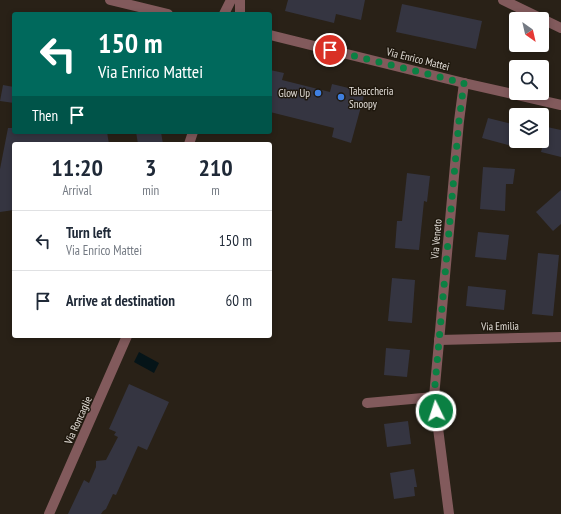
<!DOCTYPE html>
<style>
body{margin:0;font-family:"PT Sans Narrow",sans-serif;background:#f2f2f3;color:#1f2937;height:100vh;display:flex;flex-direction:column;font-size:15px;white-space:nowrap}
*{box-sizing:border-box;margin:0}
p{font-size:13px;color:#747a83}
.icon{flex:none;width:22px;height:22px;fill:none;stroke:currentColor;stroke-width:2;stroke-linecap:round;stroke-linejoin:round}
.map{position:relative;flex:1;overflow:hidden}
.drawer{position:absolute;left:12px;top:142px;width:260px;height:196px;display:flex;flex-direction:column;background:#fff;border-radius:4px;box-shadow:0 2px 6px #0003}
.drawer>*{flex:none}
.banner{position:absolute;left:12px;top:12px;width:260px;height:122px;border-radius:4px;box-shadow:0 2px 6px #0003;background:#00695c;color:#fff;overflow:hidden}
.needle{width:26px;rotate:146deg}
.tools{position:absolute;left:509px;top:12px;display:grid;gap:8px}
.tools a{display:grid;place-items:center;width:40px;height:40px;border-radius:4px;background:#fff;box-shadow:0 2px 6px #0003;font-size:20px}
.pin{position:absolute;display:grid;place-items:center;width:34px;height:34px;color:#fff;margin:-17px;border:2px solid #fff;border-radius:50%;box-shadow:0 1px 4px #0007}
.me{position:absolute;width:44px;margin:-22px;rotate:356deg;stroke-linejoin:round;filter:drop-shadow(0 0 3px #0008)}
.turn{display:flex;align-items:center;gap:14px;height:84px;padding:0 20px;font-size:18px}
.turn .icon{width:52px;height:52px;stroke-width:2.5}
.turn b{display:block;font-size:28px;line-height:34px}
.then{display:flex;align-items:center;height:38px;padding:0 20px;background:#0003;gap:8px;font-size:15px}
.eta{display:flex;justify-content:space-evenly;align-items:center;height:68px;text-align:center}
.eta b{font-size:24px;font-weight:600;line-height:28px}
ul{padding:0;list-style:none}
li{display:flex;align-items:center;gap:12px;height:60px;padding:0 20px;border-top:1px solid #e0e1e3}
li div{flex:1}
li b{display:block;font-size:15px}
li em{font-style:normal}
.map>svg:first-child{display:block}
.water{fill:#051418}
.building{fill:#353541}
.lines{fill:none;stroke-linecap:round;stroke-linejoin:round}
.minor{stroke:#825a5c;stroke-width:10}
.route{stroke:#0b8043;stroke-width:7;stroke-dasharray:0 12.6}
.shop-dot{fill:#3f7fe0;stroke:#1f180e;stroke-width:1.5}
.labels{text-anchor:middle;stroke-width:3;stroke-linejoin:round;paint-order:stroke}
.street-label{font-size:11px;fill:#e2ddd7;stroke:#1f180e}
.poi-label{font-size:11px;fill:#e2ddd7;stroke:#1f180e;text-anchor:start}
</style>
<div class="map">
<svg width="561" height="514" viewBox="0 0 561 514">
<rect width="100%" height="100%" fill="#292117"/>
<polygon class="water" points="139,352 159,363 154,373 134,362"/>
<g class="building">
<polygon points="288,0 365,0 361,20 336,14 334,23 285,11"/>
<polygon points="402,4 482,21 476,49 396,32"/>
<polygon points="270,70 284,73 282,80 330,92 332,84 365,92 351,143 332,137 334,128 270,112"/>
<polygon points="3,85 14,87 14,103 0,101"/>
<polygon points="488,118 516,125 516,147 482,138"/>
<polygon points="547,127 561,130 561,157 541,152"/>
<polygon points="8,128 14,128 14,133 107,132 109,144 14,144 14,210 0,212 0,169"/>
<polygon points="136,132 161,132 163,144 138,144"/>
<polygon points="483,167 515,169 513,184 506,184 505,211 480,209"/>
<polygon points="407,173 430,176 427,202 424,201 419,250 395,248 397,221 402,221"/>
<polygon points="561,190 561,224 553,231 536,212"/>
<polygon points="478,232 509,235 506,260 475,257"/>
<polygon points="538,253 559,255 553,316 532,314"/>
<polygon points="392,278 415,280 412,323 388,321"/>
<polygon points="468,286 506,290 504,310 466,306"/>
<polygon points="386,348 410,350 407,377 384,375"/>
<polygon points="129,384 169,402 147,450 138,446 116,495 113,494 106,509 103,511 101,514 68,514 84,480 89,483 96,467 96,461 106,460 118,437 114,435 116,432 109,429"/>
<polygon points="408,421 411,444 387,447 384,424"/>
<polygon points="414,469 417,487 414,487 415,496 394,499 390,473"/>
</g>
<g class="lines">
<g class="minor">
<polyline points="110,0 168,14"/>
<polyline points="503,0 561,28"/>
<polyline points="224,14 231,0"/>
<polyline points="240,14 240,0"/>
<polyline points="270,35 464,83 561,105"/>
<polyline points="189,144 193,132"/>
<polyline points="439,340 561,337"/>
<polyline points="367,403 434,397"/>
<polyline points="49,514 127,336"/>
<polyline points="449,514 434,397 459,121 464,83"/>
</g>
</g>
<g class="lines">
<polyline class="route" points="330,50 464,83 459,121 434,396 436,411"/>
</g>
<g class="shop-dot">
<circle cx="318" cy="93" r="4"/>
<circle cx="341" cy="97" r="4"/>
</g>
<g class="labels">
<g class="street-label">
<text transform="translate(418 59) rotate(14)" y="4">Via Enrico Mattei</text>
<text transform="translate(436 239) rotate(-85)" y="4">Via Veneto</text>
<text transform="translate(500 326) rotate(-1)" y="4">Via Emilia</text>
<text transform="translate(78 420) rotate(-66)" y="4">Via Roncaglie</text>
</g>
<g class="poi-label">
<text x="349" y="95">Tabaccheria<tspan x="349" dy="13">Snoopy</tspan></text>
<text x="310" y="97" text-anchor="end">Glow Up</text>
</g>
</g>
</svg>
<div class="tools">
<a><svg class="needle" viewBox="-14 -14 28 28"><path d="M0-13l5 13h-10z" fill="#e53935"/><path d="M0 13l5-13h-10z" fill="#747a83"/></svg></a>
<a><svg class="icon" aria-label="search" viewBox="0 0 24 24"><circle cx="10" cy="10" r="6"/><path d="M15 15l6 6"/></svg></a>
<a><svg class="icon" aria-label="layers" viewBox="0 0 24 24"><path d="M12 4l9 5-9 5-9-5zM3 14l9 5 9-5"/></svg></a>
</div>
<div class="pin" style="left:330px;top:50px;background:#d93025"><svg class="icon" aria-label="arrive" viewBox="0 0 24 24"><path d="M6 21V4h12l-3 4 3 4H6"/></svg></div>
<svg class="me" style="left:436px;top:411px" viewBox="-20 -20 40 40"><circle r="17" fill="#0b8043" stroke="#fff" stroke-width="3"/><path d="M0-11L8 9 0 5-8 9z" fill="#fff"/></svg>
<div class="banner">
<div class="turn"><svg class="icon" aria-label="left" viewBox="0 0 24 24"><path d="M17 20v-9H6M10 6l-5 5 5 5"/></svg><div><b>150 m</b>Via Enrico Mattei</div></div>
<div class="then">Then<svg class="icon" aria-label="arrive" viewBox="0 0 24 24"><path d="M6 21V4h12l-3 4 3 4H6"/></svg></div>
</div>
<section class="drawer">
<div class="eta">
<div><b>11:20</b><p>Arrival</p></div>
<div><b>3</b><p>min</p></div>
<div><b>210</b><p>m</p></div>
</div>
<ul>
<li><svg class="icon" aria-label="left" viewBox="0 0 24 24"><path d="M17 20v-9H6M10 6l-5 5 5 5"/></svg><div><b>Turn left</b><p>Via Enrico Mattei</p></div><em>150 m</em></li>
<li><svg class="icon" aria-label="arrive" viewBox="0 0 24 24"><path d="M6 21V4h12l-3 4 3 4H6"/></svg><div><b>Arrive at destination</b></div><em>60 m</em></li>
</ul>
</section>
</div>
